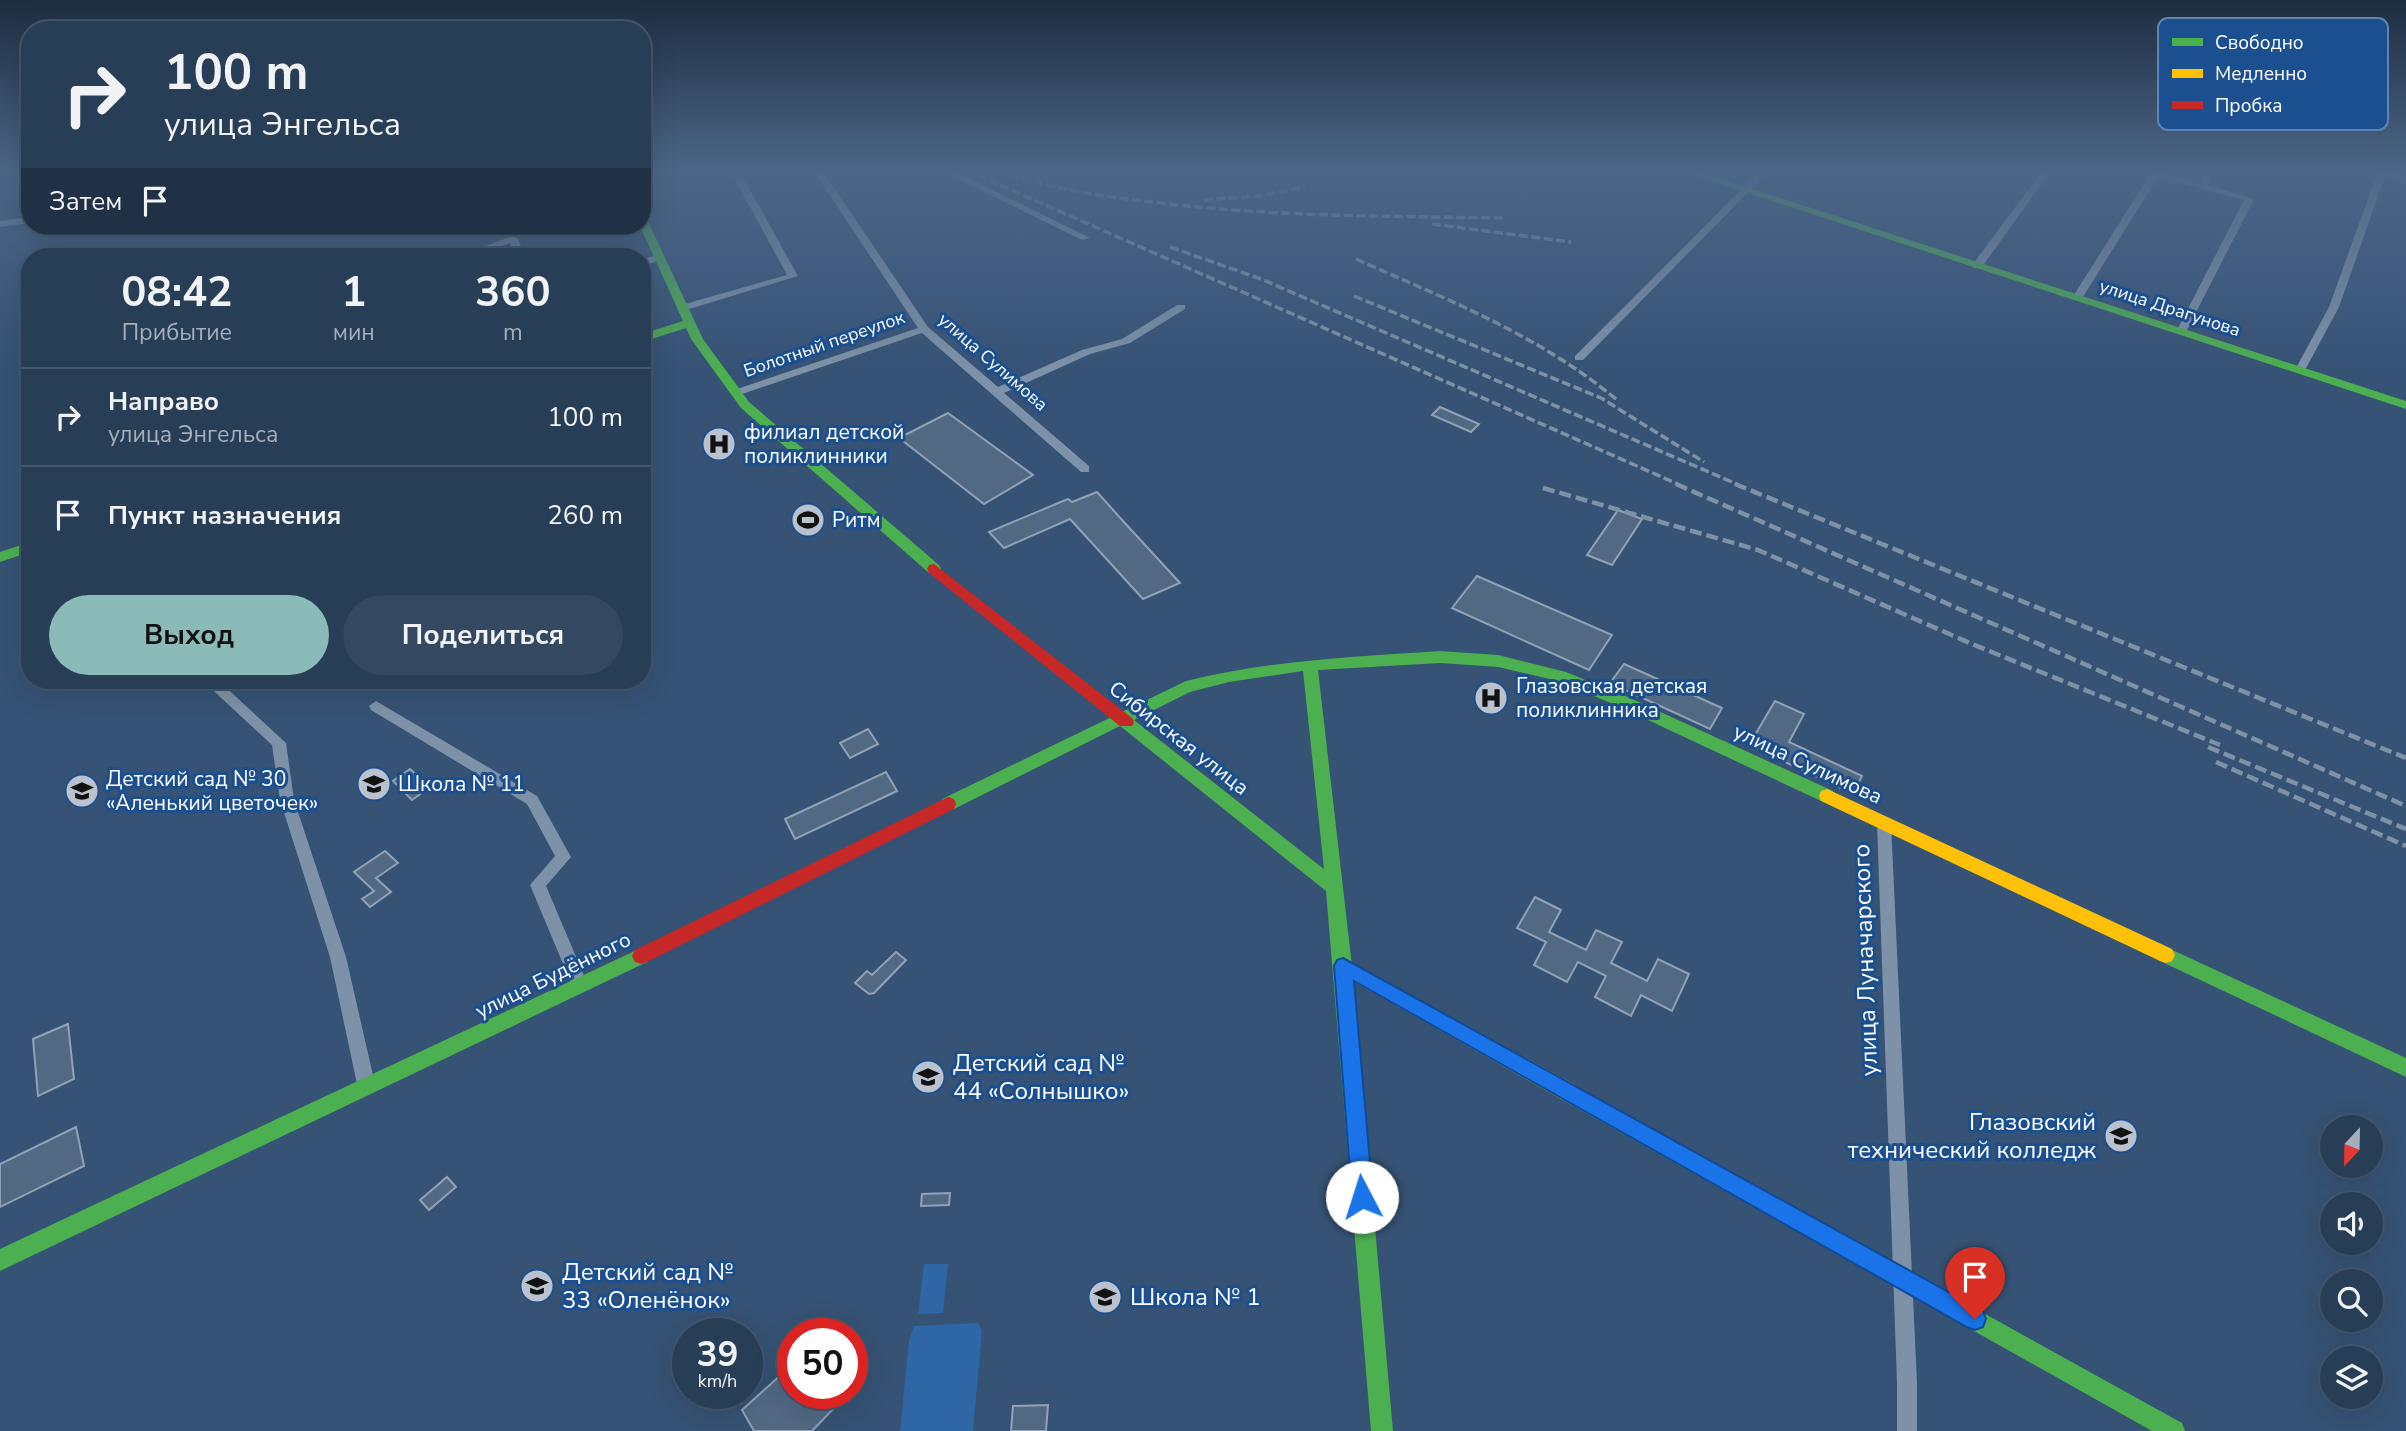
<!DOCTYPE html>
<html lang="ru">
<meta charset="utf-8">
<style>
body{margin:0;font-family:"Nunito Sans",sans-serif;background:#344961;color:#f1f3f6;height:100vh;display:flex;flex-direction:column;font-size:26px;white-space:nowrap}
*{box-sizing:border-box;margin:0}
p{font-size:23px;color:#a5aeba}
.icon{flex:none;width:38px;height:38px;fill:none;stroke:currentColor;stroke-width:2;stroke-linecap:round;stroke-linejoin:round}
.map{position:relative;flex:1;overflow:hidden}
.side{position:absolute;left:21px;top:248px;width:630px;height:441px;display:flex;flex-direction:column;background:#283e57;border-radius:28px;box-shadow:0 7px 28px #0002,0 0 0 2px #44576d}
.side>*{flex:none}
.hud{position:absolute;left:21px;top:21px;width:630px;height:214px;border-radius:28px;box-shadow:0 7px 28px #0002,0 0 0 2px #44576d;background:#283e57;color:#f1f3f6;overflow:hidden}
.needle{width:46px;rotate:202deg}
.controls{position:absolute;left:2320px;top:1115px;display:grid;gap:14px}
.controls a{display:grid;place-items:center;width:63px;height:63px;border-radius:50%;background:#283e57;box-shadow:0 7px 28px #0002,0 0 0 2px #44576d;font-size:35px}
.speed{position:absolute;left:672px;top:1318px;display:flex;gap:14px;font-size:35px;font-weight:700;text-align:center}
.speed>*{display:grid;place-content:center;width:91px;height:91px;border-radius:50%;background:#283e57;box-shadow:0 7px 28px #0002,0 0 0 2px #44576d;line-height:1}
.speed small{font-size:18px;font-weight:400}
.speed .limit{border:10px solid #d22;background:#fff;color:#111}
.pin{position:absolute;display:grid;place-items:center;width:60px;height:60px;color:#fff;margin:-72px -30px;border-radius:50% 50% 50% 0;rotate:-45deg;box-shadow:0 0 7px #0007}
.pin .icon{rotate:45deg}
.me{position:absolute;width:77px;margin:-38px;rotate:355deg;stroke-linejoin:round;filter:drop-shadow(0 0 5px #0008)}
.turn{display:flex;align-items:center;gap:24px;height:147px;padding:0 28px;font-size:32px}
.turn .icon{width:91px;height:91px;stroke-width:2.5}
.turn b{display:block;font-size:49px;line-height:60px}
.then{display:flex;align-items:center;height:66px;padding:0 28px;background:#0003;gap:14px;font-size:26px}
.eta{display:flex;justify-content:space-evenly;align-items:center;height:119px;text-align:center}
.eta b{font-size:42px;font-weight:700;line-height:49px}
.primary-button{display:flex;gap:14px;margin-top:auto;padding:14px 28px}
.primary-button a{flex:1;height:80px;border-radius:42px;background:#8bbbb9;color:#111;font-size:28px;font-weight:700;line-height:80px;text-align:center}
.primary-button a+a{background:#344961;color:#f1f3f6}
ul{padding:0;list-style:none}
li{display:flex;align-items:center;gap:21px;height:98px;padding:0 28px;border-top:2px solid #44576d}
li div{flex:1}
li b{display:block;font-size:26px}
li em{font-style:normal}
.map>svg:first-child{display:block}
.green{fill:#2f66a5}
.building{fill:#526984;stroke:#92a2b6;stroke-width:2}
.lines{fill:none;stroke-linecap:round;stroke-linejoin:round}
.street{fill:#7d92a8;fill-rule:evenodd}
.fast{fill:#4caf50;fill-rule:evenodd}
.slow{fill:#ffc107;fill-rule:evenodd}
.jam{fill:#c62828;fill-rule:evenodd}
.rail-far1{stroke:#7e92a7;stroke-width:3.5;stroke-dasharray:9 3.5;stroke-linecap:butt}
.rail{stroke:#7e92a7;stroke-width:4.5;stroke-dasharray:12 5;stroke-linecap:butt}
.route{fill:#1a73e8;stroke:#114b97;stroke-width:2}
.labels{text-anchor:middle;stroke-width:6;stroke-linejoin:round;paint-order:stroke}
.far-street-label{font-size:18px;fill:#fff;stroke:#1b4f8f}
.poi-label{font-size:21px;fill:#fff;stroke:#1b4f8f;text-anchor:start}
.street-label{font-size:21px;fill:#fff;stroke:#1b4f8f}
.near-street-label{font-size:24px;fill:#fff;stroke:#1b4f8f}
.near-poi-label{font-size:24px;fill:#fff;stroke:#1b4f8f;text-anchor:start}
.key{fill:#1b4f8f;stroke:#5f84b1;stroke-width:2}
.key-label{font-size:19px;fill:#fff}
</style>
<div class="map">
<svg width="2406" height="1431" viewBox="0 0 2406 1431">
<rect width="100%" height="100%" fill="#365274"/>
<g class="green">
<polygon points="924,1264 948,1264 943,1313 918,1314"/>
<polygon points="978,1323 982,1331 973,1431 900,1431 909,1341 914,1326"/>
</g>
<g class="building">
<polygon points="1440,407 1479,424 1471,432 1432,415"/>
<polygon points="948,413 1033,475 984,504 899,438"/>
<polygon points="1097,492 1123,521 1180,583 1143,599 1070,519 1004,548 989,532 1068,499 1072,502"/>
<polygon points="1618,510 1642,519 1612,565 1587,555"/>
<polygon points="1477,576 1612,635 1589,670 1452,608"/>
<polygon points="1624,664 1722,708 1710,729 1610,683"/>
<polygon points="1775,701 1804,714 1789,742 1862,776 1853,794 1749,745"/>
<polygon points="868,729 878,744 850,758 840,743"/>
<polygon points="410,769 430,787 412,800 393,781"/>
<polygon points="886,772 897,791 795,839 785,819"/>
<polygon points="385,851 398,863 376,878 391,892 370,907 362,899 374,891 354,872"/>
<polygon points="1535,897 1561,910 1549,932 1586,950 1596,930 1622,942 1611,963 1647,981 1658,959 1689,974 1672,1011 1641,995 1631,1016 1595,997 1606,976 1578,962 1567,982 1534,965 1546,942 1517,928"/>
<polygon points="896,952 906,960 874,993 869,994 855,983 867,971 872,975"/>
<polygon points="68,1024 74,1079 38,1096 33,1039"/>
<polygon points="76,1127 84,1166 0,1207 0,1164"/>
<polygon points="447,1177 456,1187 429,1210 420,1200"/>
<polygon points="950,1193 949,1205 921,1206 922,1194"/>
<polygon points="793,1364 793,1393 827,1393 837,1405 812,1431 754,1431 742,1410"/>
<polygon points="1048,1405 1046,1431 1011,1431 1013,1406"/>
</g>
<g class="lines">
<g class="street">
<polygon points="730,170 739,170 798,276 686,310 678,310 678,306 787,275"/>
<polygon points="813,170 822,170 928,327 998,387 1082,350 1122,339 1177,305 1185,305 1185,309 1130,343 1090,354 1004,393 1089,466 1089,472 1081,472 922,333 739,395 731,395 731,391 918,328"/>
<polygon points="940,170 952,170 1090,238 1082,240"/>
<polygon points="1761,170 1770,170 1583,360 1575,360 1575,356"/>
<polygon points="2043,170 2052,170 1981,268 1973,268 1973,264"/>
<polygon points="2156,170 2200,183 2207,170 2216,170 2208,185 2254,199 2186,332 2181,335 2176,332 2244,200 2158,177 2081,300 2073,300 2072,298 2151,173"/>
<polygon points="2387,170 2406,176 2406,182 2385,176 2339,307 2305,370 2304,372 2296,372 2295,370 2329,307 2377,174 2371,171"/>
<polygon points="30,217 30,223 0,227 0,221"/>
<polygon points="513,236 518,239 525,257 515,257 510,243 469,257 455,257"/>
<polygon points="660,255 664,256 664,260 642,265 642,259"/>
<polygon points="203,681 219,681 286,743 294,800 346,957 375,1084 372,1090 366,1092 360,1090 357,1084 330,957 280,800 272,745"/>
<polygon points="376,701 537,796 571,857 546,886 588,985 586,990 580,992 574,990 530,885 555,856 527,804 371,710 369,706"/>
<polygon points="1884,817 1889,819 1891,823 1917,1383 1917,1431 1897,1431 1897,1383 1877,823 1879,819"/>
</g>
<g class="fast">
<polygon points="1678,170 1694,170 2406,401 2406,409"/>
<polygon points="642,216 647,219 703,339 749,402 939,565 941,569 939,573 929,573 741,408 691,339 686,328 642,342 642,334 683,321 640,226 642,226"/>
<polygon points="30,542 30,552 0,562 0,552"/>
<path d="M1440 651 1498 655 1566 672 1630 698 1833 791 1835 796 1833 801H1821L1618 706 1558 681 1498 667 1440 663 1318 670 1352 966 1393 1431H1371L1326 891 1120 726 954 809 948 811 942 809 940 804 942 799 1186 681C1271 660 1353 657 1440 651ZM1303 671 1324 869 1134 720 1190 692 1229 682Z"/>
<polygon points="2166,947 2406,1058 2406,1077 2160,961 2157,955 2160,949"/>
<polygon points="641,948 647,950 650,956 647,962 0,1271 0,1249"/>
<polygon points="1568,1083 2182,1423 2185,1431 2152,1431 1561,1099 1558,1092 1561,1085"/>
</g>
<g class="slow">
<polygon points="1827,789 2172,949 2175,955 2172,961 2166,963 2160,961 1821,801 1819,796 1821,791"/>
<polygon points="1343,958 1575,1085 1578,1092 1575,1099 1568,1101 1561,1099 1337,972 1334,966 1337,960"/>
</g>
<g class="jam">
<polygon points="934,564 1132,718 1134,722 1132,726 1120,726 929,573 927,569 929,565"/>
<polygon points="948,797 954,799 956,804 954,809 647,962 641,964 635,962 632,956 635,950"/>
</g>
<g class="rail-far1">
<polyline points="966,170 1680,485"/>
<path d="M998 170C1054 190 1111 198 1170 204 1281 217 1393 216 1505 218"/>
<polyline points="1204,200 1259,196 1305,187"/>
<polyline points="1432,224 1571,242"/>
<polyline points="1170,247 1261,279 1739,485"/>
<path d="M1356 259C1448 300 1539 335 1617 400"/>
<polyline points="1354,296 1601,398 1704,462"/>
</g>
<g class="rail">
<polyline points="1676,484 2406,806"/>
<polyline points="1735,484 2406,758"/>
<polyline points="1543,488 1758,550 1972,644 2220,745"/>
<polyline points="2208,747 2406,829"/>
<polyline points="2216,762 2406,846"/>
</g>
</g>
<linearGradient id="sky" x2="0" y2="1"><stop stop-color="#1e2d40"/><stop offset="0.46" stop-color="#4c6688"/><stop offset="1" stop-color="#4c6688" stop-opacity="0"/></linearGradient>
<rect width="2406" height="371" fill="url(#sky)"/>
<polygon class="route" points="1343,958 1983,1311 1986,1319 1983,1327 1975,1330 1967,1327 1354,981 1373,1197 1370,1204 1362,1207 1355,1204 1352,1197 1334,966 1337,960"/>
<defs>
<symbol id="hospital-disc" viewBox="-11 -11 22 22"><circle r="9.5" fill="#b9c2ce" stroke="#1b4f8f"/><path d="M-5-5h3v3.5h4V-5h3V5h-3V1.5h-4V5h-3Z" fill="#111"/></symbol>
<symbol id="stadium-disc" viewBox="-11 -11 22 22"><circle r="9.5" fill="#b9c2ce" stroke="#1b4f8f"/><path d="M0-5a6.5 5 0 1 0 0 10a6.5 5 0 1 0 0-10ZM-3.5-1.8h7v3.6h-7Z" fill="#111"/></symbol>
<symbol id="school-disc" viewBox="-11 -11 22 22"><circle r="9.5" fill="#b9c2ce" stroke="#1b4f8f"/><path d="M0-5L7-2L0 1L-7-2ZM-4 1L0 2.5L4 1V4Q0 6-4 4Z" fill="#111"/></symbol>
<symbol id="university-disc" viewBox="-11 -11 22 22"><circle r="9.5" fill="#b9c2ce" stroke="#1b4f8f"/><path d="M0-5L7-2L0 1L-7-2ZM-4 1L0 2.5L4 1V4Q0 6-4 4Z" fill="#111"/></symbol>
</defs>
<g fill-rule="evenodd">
<use href="#hospital-disc" x="700" y="425" width="38" height="38"/>
<use href="#stadium-disc" x="789" y="501" width="38" height="38"/>
<use href="#hospital-disc" x="1472" y="679" width="38" height="38"/>
<use href="#school-disc" x="355" y="765" width="38" height="38"/>
<use href="#school-disc" x="63" y="772" width="38" height="38"/>
<use href="#school-disc" x="909" y="1058" width="38" height="38"/>
<use href="#university-disc" x="2102" y="1117" width="38" height="38"/>
<use href="#school-disc" x="518" y="1267" width="38" height="38"/>
<use href="#school-disc" x="1086" y="1278" width="38" height="38"/>
</g>
<g class="labels">
<g class="far-street-label">
<text transform="translate(2170 308) rotate(18)" y="6">улица Драгунова</text>
<text transform="translate(824 344) rotate(-19)" y="6">Болотный переулок</text>
<text transform="translate(993 362) rotate(41)" y="6">улица Сулимова</text>
</g>
<g class="poi-label">
<text x="744" y="439">филиал детской<tspan x="744" dy="24">поликлинники</tspan></text>
<text x="832" y="527">Ритм</text>
<text x="1516" y="693">Глазовская детская<tspan x="1516" dy="24">поликлинника</tspan></text>
<text x="106" y="786">Детский сад № 30<tspan x="106" dy="24">«Аленький цветочек»</tspan></text>
<text x="398" y="791">Школа № 11</text>
</g>
<g class="street-label">
<text transform="translate(1179 738) rotate(38)" y="7">Сибирская улица</text>
<text transform="translate(1808 764) rotate(25)" y="7">улица Сулимова</text>
<text transform="translate(553 975) rotate(-26)" y="7">улица Будённого</text>
</g>
<g class="near-street-label">
<text transform="translate(1865 960) rotate(-92)" y="8">улица Луначарского</text>
</g>
<g class="near-poi-label">
<text x="953" y="1071">Детский сад №<tspan x="953" dy="28">44 «Солнышко»</tspan></text>
<text x="2096" y="1130" text-anchor="end">Глазовский<tspan x="2096" dy="28">технический колледж</tspan></text>
<text x="562" y="1280">Детский сад №<tspan x="562" dy="28">33 «Оленёнок»</tspan></text>
<text x="1130" y="1305">Школа № 1</text>
</g>
</g>
<rect x="2158" y="18" width="230" height="112" rx="10" class="key"/>
<rect x="2172" y="38" width="31" height="8" fill="#4caf50"/>
<rect x="2172" y="69" width="31" height="9" fill="#ffc107"/>
<rect x="2172" y="101" width="31" height="8" fill="#c62828"/>
<g class="key-label">
<text x="2215" y="49">Свободно</text>
<text x="2215" y="80">Медленно</text>
<text x="2215" y="112">Пробка</text>
</g>
</svg>
<div class="controls">
<a><svg class="needle" viewBox="-14 -14 28 28"><path d="M0-13l5 13h-10z" fill="#e53935"/><path d="M0 13l5-13h-10z" fill="#a5aeba"/></svg></a>
<a><svg class="icon" aria-label="sound" viewBox="0 0 24 24"><path d="M4 9h4l5-4v14l-5-4H4zM17 9q2 3 0 6"/></svg></a>
<a><svg class="icon" aria-label="search" viewBox="0 0 24 24"><circle cx="10" cy="10" r="6"/><path d="M15 15l6 6"/></svg></a>
<a><svg class="icon" aria-label="layers" viewBox="0 0 24 24"><path d="M12 4l9 5-9 5-9-5zM3 14l9 5 9-5"/></svg></a>
</div>
<div class="speed"><div>39<small>km/h</small></div><div class="limit">50</div></div>
<div class="pin" style="left:1975px;top:1319px;background:#d93025"><svg class="icon" aria-label="arrive" viewBox="0 0 24 24"><path d="M6 21V4h12l-3 4 3 4H6"/></svg></div>
<svg class="me" style="left:1362px;top:1197px" viewBox="-20 -20 40 40"><circle r="19" fill="#fff"/><path d="M0-13L10 11 0 6-10 11z" fill="#1a73e8"/></svg>
<div class="hud">
<div class="turn"><svg class="icon" aria-label="right" viewBox="0 0 24 24"><path d="M7 20v-9h11M14 6l5 5-5 5"/></svg><div><b>100 m</b>улица Энгельса</div></div>
<div class="then">Затем<svg class="icon" aria-label="arrive" viewBox="0 0 24 24"><path d="M6 21V4h12l-3 4 3 4H6"/></svg></div>
</div>
<section class="side">
<div class="eta">
<div><b>08:42</b><p>Прибытие</p></div>
<div><b>1</b><p>мин</p></div>
<div><b>360</b><p>m</p></div>
</div>
<ul>
<li><svg class="icon" aria-label="right" viewBox="0 0 24 24"><path d="M7 20v-9h11M14 6l5 5-5 5"/></svg><div><b>Направо</b><p>улица Энгельса</p></div><em>100 m</em></li>
<li><svg class="icon" aria-label="arrive" viewBox="0 0 24 24"><path d="M6 21V4h12l-3 4 3 4H6"/></svg><div><b>Пункт назначения</b></div><em>260 m</em></li>
</ul>
<div class="primary-button"><a>Выход</a><a>Поделиться</a></div>
</section>
</div>
